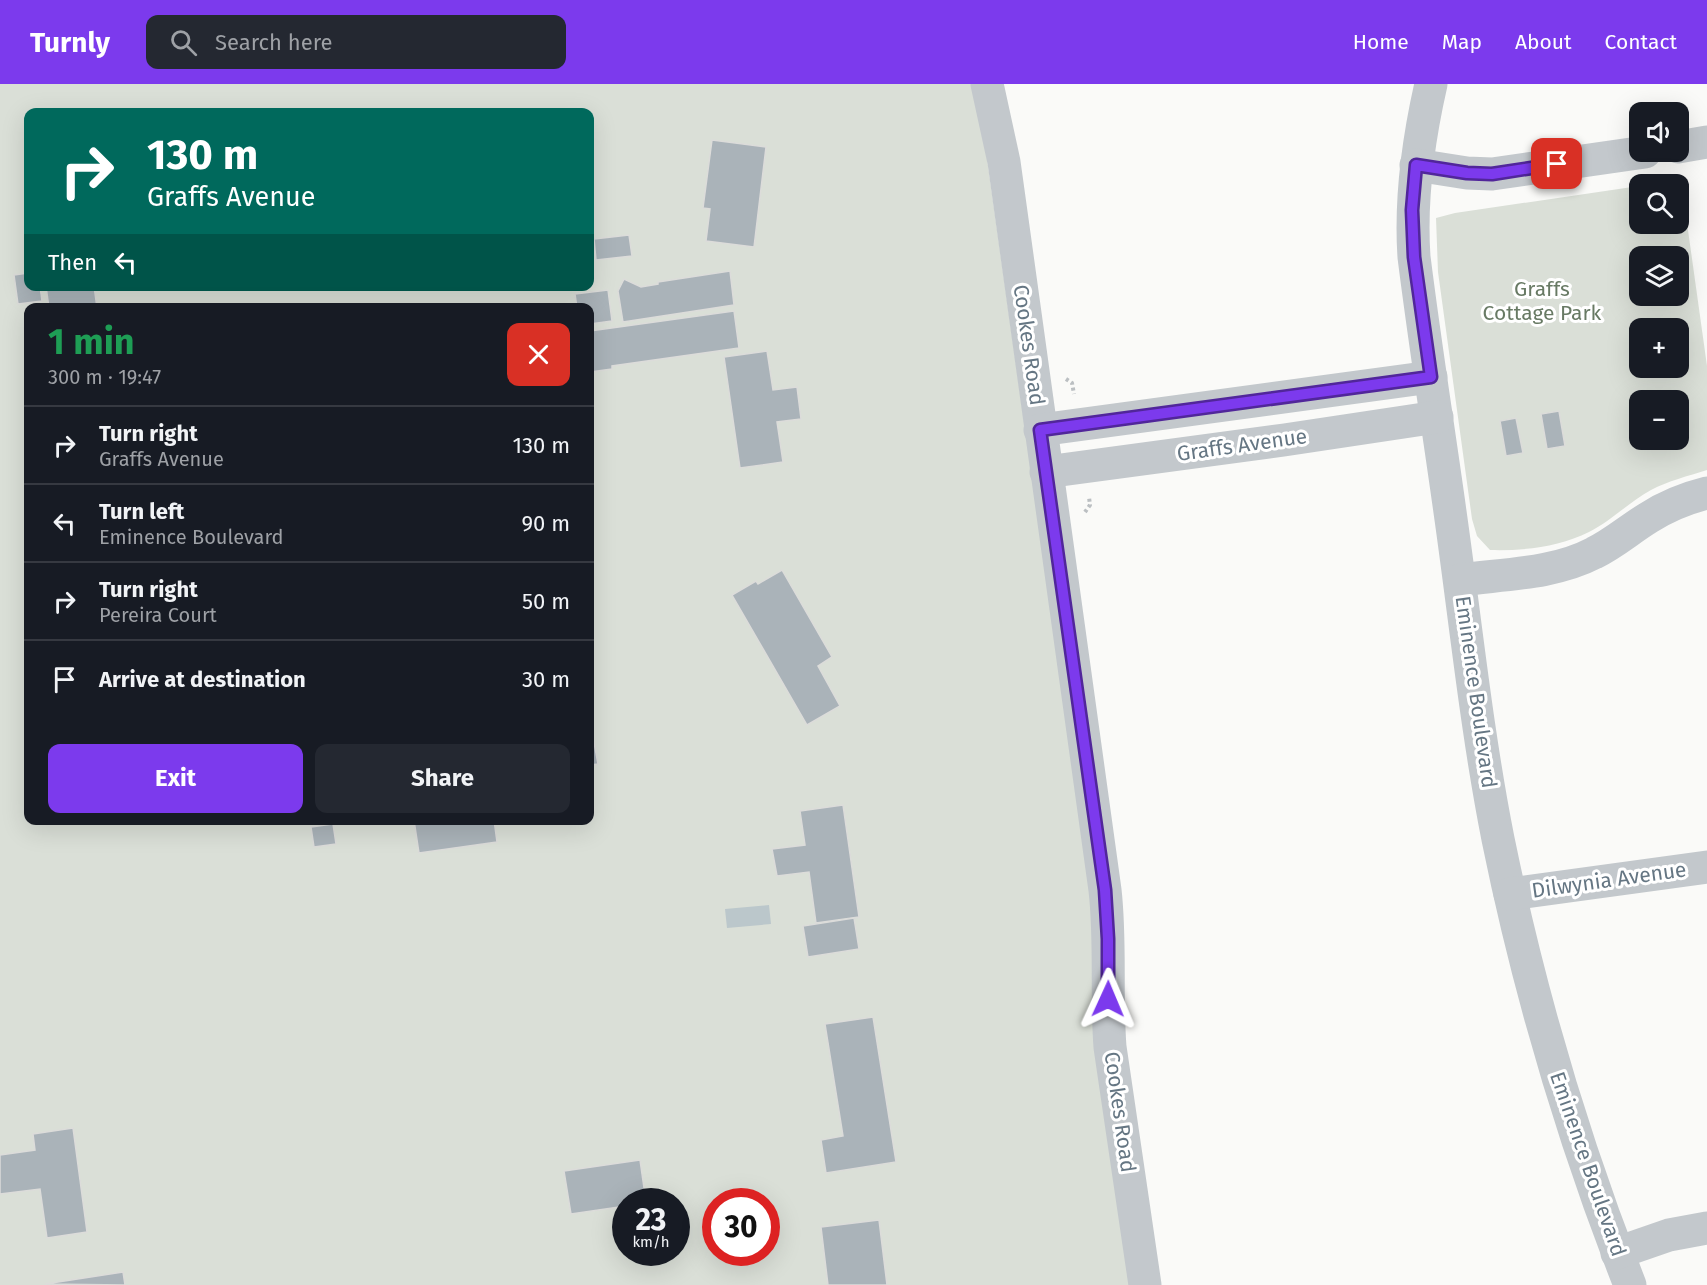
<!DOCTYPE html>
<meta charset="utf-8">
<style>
body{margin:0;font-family:"Fira Sans",sans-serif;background:#242831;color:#f1f3f6;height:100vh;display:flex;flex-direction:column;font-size:22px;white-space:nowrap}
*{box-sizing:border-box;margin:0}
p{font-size:20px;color:#9ea1a6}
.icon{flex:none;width:33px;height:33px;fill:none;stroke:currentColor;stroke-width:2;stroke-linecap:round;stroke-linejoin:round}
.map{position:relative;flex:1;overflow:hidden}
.details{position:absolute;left:24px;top:219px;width:570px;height:522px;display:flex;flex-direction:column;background:#171b24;border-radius:12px;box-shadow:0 6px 24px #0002}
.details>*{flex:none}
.hud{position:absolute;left:24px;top:24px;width:570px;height:183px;border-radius:12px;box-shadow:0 6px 24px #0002;background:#00695c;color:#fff;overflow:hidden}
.buttons{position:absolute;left:1629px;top:18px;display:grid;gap:12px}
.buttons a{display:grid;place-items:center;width:60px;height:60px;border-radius:12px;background:#171b24;box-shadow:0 6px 24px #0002;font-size:30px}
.speed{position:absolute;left:612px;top:1104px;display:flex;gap:12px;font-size:30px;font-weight:700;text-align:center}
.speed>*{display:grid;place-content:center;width:78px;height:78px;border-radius:50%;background:#171b24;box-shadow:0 6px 24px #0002;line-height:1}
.speed small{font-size:15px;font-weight:400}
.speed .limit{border:9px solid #d22;background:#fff;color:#111}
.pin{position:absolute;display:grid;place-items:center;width:51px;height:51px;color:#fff;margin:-26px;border-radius:12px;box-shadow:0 3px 9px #0006}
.me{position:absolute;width:66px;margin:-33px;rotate:1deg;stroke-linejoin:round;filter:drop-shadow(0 0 4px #0008)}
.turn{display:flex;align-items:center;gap:21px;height:126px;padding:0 24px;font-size:27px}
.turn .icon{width:78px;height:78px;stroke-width:2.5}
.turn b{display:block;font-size:42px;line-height:51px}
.then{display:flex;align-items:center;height:57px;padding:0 24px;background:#0003;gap:12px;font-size:22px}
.round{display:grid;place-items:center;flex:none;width:63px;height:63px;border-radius:12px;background:#242831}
.head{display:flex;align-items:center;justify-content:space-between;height:102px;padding:0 24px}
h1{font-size:36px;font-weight:700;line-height:45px;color:#1e9e55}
.primary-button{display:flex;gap:12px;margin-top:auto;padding:12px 24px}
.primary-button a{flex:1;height:69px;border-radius:12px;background:#7c3aed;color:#fff;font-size:24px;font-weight:700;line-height:69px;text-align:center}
.primary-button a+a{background:#242831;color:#f1f3f6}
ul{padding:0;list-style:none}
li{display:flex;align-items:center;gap:18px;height:78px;padding:0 24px;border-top:2px solid #363941}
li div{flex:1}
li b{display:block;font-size:22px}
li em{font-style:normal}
header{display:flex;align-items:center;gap:36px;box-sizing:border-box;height:84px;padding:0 30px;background:#7c3aed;color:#fff}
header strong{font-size:28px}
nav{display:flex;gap:33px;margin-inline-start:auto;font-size:21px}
.search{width:420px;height:54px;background:#242831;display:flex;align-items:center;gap:15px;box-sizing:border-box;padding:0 21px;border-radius:12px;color:#9ea1a6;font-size:22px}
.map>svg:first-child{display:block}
.green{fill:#dadfd7;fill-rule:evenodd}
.water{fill:#bbc7cb}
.building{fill:#aab3b9;stroke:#dcdcda;stroke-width:1.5}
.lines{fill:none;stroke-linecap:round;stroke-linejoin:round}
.path{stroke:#bbbfc2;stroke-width:4;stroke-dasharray:3 3;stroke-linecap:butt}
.minor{stroke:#c3c8cc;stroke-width:33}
.route-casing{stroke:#51269a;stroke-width:15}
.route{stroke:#7c3aed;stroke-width:10}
.labels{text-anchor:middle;stroke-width:6;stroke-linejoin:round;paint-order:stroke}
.park-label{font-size:21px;fill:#687a64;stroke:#fff}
.street-label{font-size:21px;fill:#657683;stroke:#fff}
</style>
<header>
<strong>Turnly</strong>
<div class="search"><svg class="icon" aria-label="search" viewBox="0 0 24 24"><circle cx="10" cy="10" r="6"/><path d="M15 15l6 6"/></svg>Search here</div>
<nav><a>Home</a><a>Map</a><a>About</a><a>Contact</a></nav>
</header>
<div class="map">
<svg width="1707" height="1201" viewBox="0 0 1707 1201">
<rect width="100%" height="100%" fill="#fafaf8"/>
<g class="green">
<path d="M0 0H974L982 39 1090 806 1135 1201H0ZM28 28H590V202H28ZM28 224H590V736H28ZM626 1118H676V1168H626ZM716 1118H766V1168H716Z"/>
<path d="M1681 96 1707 282V386C1688 392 1668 397 1651 406 1629 418 1611 437 1589 448 1559 463 1523 467 1490 466L1477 452 1472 435 1438 188 1436 134 1455 129 1639 102 1640 140H1678V100H1653ZM1640 172H1678V212H1640ZM1640 244H1678V284H1640ZM1640 316H1678V356H1640Z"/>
</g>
<polygon class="water" points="769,821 771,840 727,844 725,825"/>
<g class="building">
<polygon points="712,56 766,63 754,163 706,157 710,125 703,124"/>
<polygon points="629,151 632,172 596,176 594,155"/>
<polygon points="730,187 734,221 623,238 618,207 624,195 641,203 658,200 658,198"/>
<polygon points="28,189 28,202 40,202 42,217 18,220 14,191"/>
<polygon points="46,202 94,202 97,224 49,224"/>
<polygon points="608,206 612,237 590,240 590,224 577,224 575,210"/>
<polygon points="734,227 739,264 612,282 612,285 590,288 590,247"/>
<polygon points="767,267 773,306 797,303 801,335 777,338 783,378 740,384 724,273"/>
<polygon points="1559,327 1565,362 1547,365 1541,330"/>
<polygon points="1516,334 1523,369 1506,372 1500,337"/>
<polygon points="782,486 832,573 818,582 840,622 807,641 732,511 756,497 758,500"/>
<polygon points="590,637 598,680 590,681"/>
<polygon points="843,721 859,833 816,839 809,788 777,792 772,765 805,761 800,727"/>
<polygon points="414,736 494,736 497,758 419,769"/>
<polygon points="333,740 336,760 314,763 311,743"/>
<polygon points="854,834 859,865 808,873 803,842"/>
<polygon points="873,933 896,1078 826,1089 821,1056 843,1052 825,940"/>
<polygon points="73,1044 87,1148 47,1154 40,1105 0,1110 0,1071 35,1066 33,1050"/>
<polygon points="640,1076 646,1118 626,1118 626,1122 571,1130 564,1087"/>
<polygon points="879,1136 887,1201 828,1201 821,1143"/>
<polygon points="123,1188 125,1201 45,1200"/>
</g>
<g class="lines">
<g class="path">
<polyline points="1066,295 1072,299 1074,310"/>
<polyline points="1085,428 1090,421 1089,413"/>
</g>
<g class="minor">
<path d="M987 0 1004 78 1105 806C1111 858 1106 911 1110 963L1145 1201"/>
<path d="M1431 0C1418 57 1410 114 1414 173 1425 261 1439 348 1451 435 1466 542 1477 649 1498 755 1529 907 1573 1056 1630 1201"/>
<polyline points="1678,63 1707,58"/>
<polyline points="1416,81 1467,89 1492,90 1645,68"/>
<polyline points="1040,346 1431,293"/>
<polyline points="1046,388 1284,356 1437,333"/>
<path d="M1460 496C1504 490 1554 490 1594 469 1613 460 1630 445 1648 434 1665 423 1687 414 1707 409"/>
<polyline points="1510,810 1707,783"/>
<polyline points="1617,1169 1669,1151 1707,1144"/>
</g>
</g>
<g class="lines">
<defs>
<polyline id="route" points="1108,915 1108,855 1105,806 1040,346 1431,293 1414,173 1412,126 1416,81 1467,89 1492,90 1557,80"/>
</defs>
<use href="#route" class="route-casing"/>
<use href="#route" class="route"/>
</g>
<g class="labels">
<g class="park-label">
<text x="1542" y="212">Graffs<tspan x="1542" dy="24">Cottage Park</tspan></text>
</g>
<g class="street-label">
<text transform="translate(1029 261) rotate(82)" y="7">Cookes Road</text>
<text transform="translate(1242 361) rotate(-8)" y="7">Graffs Avenue</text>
<text transform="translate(1476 608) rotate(82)" y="7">Eminence Boulevard</text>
<text transform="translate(1609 796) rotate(-8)" y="7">Dilwynia Avenue</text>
<text transform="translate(1120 1028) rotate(82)" y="7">Cookes Road</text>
<text transform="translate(1588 1080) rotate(71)" y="7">Eminence Boulevard</text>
</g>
</g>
</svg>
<div class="buttons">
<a><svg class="icon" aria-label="sound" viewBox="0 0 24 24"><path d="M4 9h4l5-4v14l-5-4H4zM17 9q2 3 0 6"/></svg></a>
<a><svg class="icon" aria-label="search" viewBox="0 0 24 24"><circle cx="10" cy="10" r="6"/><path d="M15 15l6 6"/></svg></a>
<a><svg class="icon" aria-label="layers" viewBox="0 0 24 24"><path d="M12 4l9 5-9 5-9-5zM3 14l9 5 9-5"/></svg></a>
<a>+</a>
<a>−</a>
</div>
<div class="speed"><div>23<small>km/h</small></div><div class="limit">30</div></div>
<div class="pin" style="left:1557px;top:80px;background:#d93025"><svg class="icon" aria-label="arrive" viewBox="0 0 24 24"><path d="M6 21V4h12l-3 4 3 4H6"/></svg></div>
<svg class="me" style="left:1108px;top:915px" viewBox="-20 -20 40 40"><path d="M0-17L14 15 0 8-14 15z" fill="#7c3aed" stroke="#fff" stroke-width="4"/></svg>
<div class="hud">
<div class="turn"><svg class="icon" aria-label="right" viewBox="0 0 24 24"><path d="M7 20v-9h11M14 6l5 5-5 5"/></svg><div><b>130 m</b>Graffs Avenue</div></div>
<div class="then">Then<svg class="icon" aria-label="left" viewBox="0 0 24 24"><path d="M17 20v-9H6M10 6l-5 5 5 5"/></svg></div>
</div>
<section class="details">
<div class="head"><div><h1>1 min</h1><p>300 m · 19:47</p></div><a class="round" style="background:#d93025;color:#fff"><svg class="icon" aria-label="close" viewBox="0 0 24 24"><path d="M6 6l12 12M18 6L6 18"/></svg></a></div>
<ul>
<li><svg class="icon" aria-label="right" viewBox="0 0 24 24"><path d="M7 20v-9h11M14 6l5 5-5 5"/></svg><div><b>Turn right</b><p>Graffs Avenue</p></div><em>130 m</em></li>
<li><svg class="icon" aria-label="left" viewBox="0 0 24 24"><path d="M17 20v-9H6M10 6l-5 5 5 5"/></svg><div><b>Turn left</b><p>Eminence Boulevard</p></div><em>90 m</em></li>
<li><svg class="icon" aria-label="right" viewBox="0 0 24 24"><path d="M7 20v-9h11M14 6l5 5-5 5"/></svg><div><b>Turn right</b><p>Pereira Court</p></div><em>50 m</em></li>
<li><svg class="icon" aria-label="arrive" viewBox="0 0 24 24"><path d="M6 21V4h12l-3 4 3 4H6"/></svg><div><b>Arrive at destination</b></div><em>30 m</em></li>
</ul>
<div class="primary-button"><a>Exit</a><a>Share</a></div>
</section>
</div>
